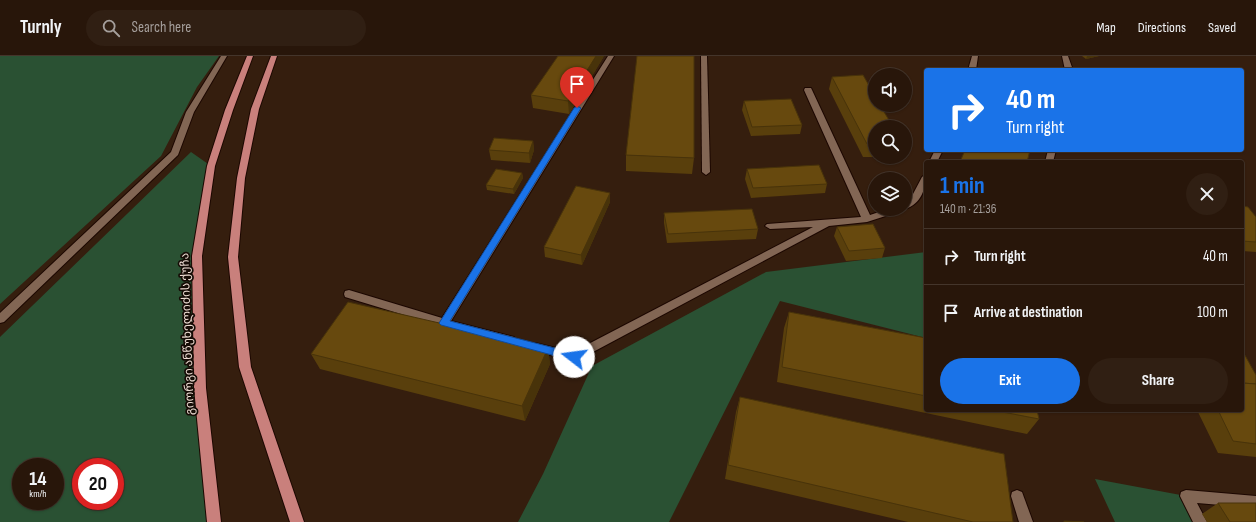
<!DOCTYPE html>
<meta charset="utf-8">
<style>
body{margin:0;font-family:"Sofia Sans Condensed","Noto Sans Georgian",sans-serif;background:#301f13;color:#f1f3f6;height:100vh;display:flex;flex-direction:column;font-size:15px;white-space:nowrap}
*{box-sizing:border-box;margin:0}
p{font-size:13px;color:#a59f9c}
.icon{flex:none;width:22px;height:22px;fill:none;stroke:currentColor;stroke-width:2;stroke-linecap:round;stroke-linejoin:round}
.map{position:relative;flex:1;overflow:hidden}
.sheet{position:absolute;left:924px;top:104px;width:320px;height:252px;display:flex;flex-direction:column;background:#28160a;border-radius:4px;box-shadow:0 1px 3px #0004,0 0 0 1px #44352b}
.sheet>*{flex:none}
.guide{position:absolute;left:924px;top:12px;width:320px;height:84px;border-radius:4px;box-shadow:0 1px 3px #0004,0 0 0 1px #44352b;background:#1a73e8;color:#fff;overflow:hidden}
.controls{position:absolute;left:868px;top:12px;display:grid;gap:8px}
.controls a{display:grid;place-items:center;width:44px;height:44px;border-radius:50%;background:#28160a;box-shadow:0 1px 3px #0004,0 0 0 1px #44352b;font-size:20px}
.speed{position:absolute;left:12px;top:402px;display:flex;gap:8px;font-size:20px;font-weight:700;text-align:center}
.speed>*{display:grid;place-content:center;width:52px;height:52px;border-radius:50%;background:#28160a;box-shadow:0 1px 3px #0004,0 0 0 1px #44352b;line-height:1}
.speed small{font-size:10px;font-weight:400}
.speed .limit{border:6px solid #d22;background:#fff;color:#111}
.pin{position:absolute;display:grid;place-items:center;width:34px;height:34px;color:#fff;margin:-41px -17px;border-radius:50% 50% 50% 0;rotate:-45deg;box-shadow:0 0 4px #0007}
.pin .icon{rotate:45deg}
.me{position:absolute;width:44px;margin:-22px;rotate:285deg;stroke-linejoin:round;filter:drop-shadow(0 0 3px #0008)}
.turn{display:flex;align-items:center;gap:14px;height:84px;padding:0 16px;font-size:18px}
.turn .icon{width:52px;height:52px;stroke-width:2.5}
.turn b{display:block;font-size:28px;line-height:34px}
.round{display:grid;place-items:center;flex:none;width:42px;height:42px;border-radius:21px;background:#301f13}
.summary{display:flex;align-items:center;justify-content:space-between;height:68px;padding:0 16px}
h1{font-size:24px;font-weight:700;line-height:30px;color:#1a73e8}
.button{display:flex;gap:8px;margin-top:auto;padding:8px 16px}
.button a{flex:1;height:46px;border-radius:24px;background:#1a73e8;color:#fff;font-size:16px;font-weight:700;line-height:46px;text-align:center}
.button a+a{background:#301f13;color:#f1f3f6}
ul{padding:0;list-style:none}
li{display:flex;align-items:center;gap:12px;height:56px;padding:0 16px;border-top:1px solid #44352b}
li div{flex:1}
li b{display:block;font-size:15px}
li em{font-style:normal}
header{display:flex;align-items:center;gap:24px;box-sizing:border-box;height:56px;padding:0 20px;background:#28160a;border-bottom:1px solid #44352b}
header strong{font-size:19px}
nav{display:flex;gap:22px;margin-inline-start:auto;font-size:14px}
.search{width:280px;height:36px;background:#301f13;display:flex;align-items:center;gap:10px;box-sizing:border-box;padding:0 14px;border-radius:22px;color:#a59f9c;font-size:15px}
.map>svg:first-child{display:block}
.green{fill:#2a5133;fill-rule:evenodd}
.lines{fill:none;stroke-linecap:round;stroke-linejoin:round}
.minor-casing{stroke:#1c0700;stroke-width:2}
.major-casing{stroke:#1c0700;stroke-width:2}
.minor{fill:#826654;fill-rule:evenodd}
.major{fill:#c9807c;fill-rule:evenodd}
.wall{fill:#593f0c}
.shaded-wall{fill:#48330a}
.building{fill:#67490e;stroke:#48330a}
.route{fill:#1a73e8;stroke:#114b97}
.labels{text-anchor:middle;stroke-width:3.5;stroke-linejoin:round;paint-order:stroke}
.street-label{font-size:12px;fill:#ecdcd2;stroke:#150b05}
</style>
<header>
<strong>Turnly</strong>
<div class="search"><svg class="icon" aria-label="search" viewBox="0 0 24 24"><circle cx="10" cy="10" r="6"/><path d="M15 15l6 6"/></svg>Search here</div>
<nav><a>Map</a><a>Directions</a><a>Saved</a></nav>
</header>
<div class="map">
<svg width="1256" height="466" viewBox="0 0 1256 466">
<rect width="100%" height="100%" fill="#351e0e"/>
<g class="green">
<polygon points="0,0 219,0 197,31 161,100 0,248"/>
<path d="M191 96 211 110 197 200 214 466H0V281ZM21 411H55V445H21ZM81 411H115V445H81Z"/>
<polygon points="926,196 926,282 780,245 669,466 518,466 543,418 592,310 766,216"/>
<polygon points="1095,423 1186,440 1200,466 1115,466"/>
</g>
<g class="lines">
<defs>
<g id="minor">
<polygon points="221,0 227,0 194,56 178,99 4,266 0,267 0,257 171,96 186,56"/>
<polygon points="608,0 614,0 451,265 514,281 515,284 514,287 510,288 444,271 345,241 344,238 345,235 349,234 442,262"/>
<polygon points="701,0 707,0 710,116 706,119 702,116"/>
<polygon points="972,0 978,0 976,14 968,14"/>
<polygon points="1062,0 1068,0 1073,14 1065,14"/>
<polygon points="805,32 811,32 812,34 870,159 888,153 902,153 901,155 867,166 829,170 578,304 574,305 531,294 530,291 531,288 535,287 573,296 813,171 770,173 765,170 767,168 861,161 804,34"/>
<polygon points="935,94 943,94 937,106 929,106"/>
<polygon points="1048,94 1056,94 1053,106 1045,106"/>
<path d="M926 118C926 133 921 148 905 153V145L913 138 922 121Z"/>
<polygon points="1017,434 1022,436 1033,466 1019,466 1011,440 1012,436"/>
<polygon points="1186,434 1256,440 1256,452 1197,447 1207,466 1193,466 1180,440 1181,436"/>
</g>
<g id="major">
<polygon points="247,0 253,0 233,54 215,110 202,200 206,332 221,466 207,466 194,332 192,200 207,110 225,54"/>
<polygon points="271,0 277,0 259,53 245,122 238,201 251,311 304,466 290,466 239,311 228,201 237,122 251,53"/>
</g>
</defs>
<use href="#minor" class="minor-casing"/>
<use href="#major" class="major-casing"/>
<use href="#minor" class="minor"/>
<use href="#major" class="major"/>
</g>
<g class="wall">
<polygon points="604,0 569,58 533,52 531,39"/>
<polygon points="1082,0 1099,0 1086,3"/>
<polygon points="832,21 875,71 875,101 863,101 829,33"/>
<polygon points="744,45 802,69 800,78 751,80 742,54"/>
<polygon points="533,85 534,94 530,107 491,104 489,94"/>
<polygon points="626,99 694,102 692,118 626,115"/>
<polygon points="747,113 827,128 825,137 751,142 745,123"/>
<polygon points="522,117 523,122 514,138 487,134 486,129"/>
<polygon points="610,137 610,146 582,209 545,201 544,191"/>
<polygon points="1242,150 1256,161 1256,196 1242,195"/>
<polygon points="664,157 758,173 756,183 667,187 664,167"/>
<polygon points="837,171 885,192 882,202 846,205 834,180"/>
<polygon points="789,256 926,282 926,354 1037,354 1039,363 1027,378 777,326 784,272"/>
<polygon points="548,292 550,308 525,365 320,313 311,298"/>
<polygon points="1256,319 1256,401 1218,397 1197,354 1242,354"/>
<polygon points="740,341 1013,466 908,466 725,423 736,356"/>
<polygon points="1218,447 1256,466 1207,466 1202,458"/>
</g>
<g class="shaded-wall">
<polygon points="596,0 604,0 569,58 568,45"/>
<polygon points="1087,0 1099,0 1086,3"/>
<polygon points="533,85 534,94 530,107 529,97"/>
<polygon points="522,117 523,122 514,138 513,133"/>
<polygon points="610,137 610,146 582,209 581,199"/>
<polygon points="548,292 550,308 525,365 522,350"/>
</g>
<g class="building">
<polygon points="558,0 596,0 568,45 531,39"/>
<polygon points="637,0 694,0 694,102 626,99"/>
<polygon points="863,19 875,40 875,49 880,49 893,71 875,71 875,88 867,88 832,21"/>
<polygon points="791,43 802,69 752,71 744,45"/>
<polygon points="494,82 533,85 529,97 489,94"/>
<polygon points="965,94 1030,94 1027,106 960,106"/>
<polygon points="819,109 827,128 753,132 747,113"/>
<polygon points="496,113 522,117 513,133 486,129"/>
<polygon points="576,130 610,137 581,199 544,191"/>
<polygon points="1242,150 1248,151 1256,161 1256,186 1242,185"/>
<polygon points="752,153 758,173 668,178 664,157"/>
<polygon points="873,168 885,192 849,195 837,171"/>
<polygon points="348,246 548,292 522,350 311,298"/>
<polygon points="789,256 926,282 926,340 782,311"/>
<polygon points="1242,294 1256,319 1256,328 1242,327"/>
<polygon points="1242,327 1256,328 1256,388 1233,385 1218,354 1242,354"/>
<polygon points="740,341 1004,398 1013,466 973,466 728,409"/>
<polygon points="992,354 1037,354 1039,363"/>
<polygon points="1218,447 1256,447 1256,466 1230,466"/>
<polygon points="1064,465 1084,466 1064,466"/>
</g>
<polygon class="route" points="577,50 581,52 450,265 574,297 577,299 579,301 577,304 574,305 441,269 439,267 441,264 574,52"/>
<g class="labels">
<g class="street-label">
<text transform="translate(187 278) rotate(-92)" y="4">გიორგი ანწუხელიძის ქუჩა</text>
</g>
</g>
</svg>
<div class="controls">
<a><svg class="icon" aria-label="sound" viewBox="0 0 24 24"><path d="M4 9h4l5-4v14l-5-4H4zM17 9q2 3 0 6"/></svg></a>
<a><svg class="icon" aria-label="search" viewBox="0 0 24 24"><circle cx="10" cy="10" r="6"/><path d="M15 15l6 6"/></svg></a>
<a><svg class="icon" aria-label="layers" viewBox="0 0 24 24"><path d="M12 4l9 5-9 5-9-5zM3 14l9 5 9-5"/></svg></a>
</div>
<div class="speed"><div>14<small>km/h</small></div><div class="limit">20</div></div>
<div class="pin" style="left:577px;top:52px;background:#d93025"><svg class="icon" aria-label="arrive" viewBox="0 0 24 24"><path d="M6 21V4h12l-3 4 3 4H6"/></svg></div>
<svg class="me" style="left:574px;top:301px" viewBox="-20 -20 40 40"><circle r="19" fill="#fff"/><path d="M0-13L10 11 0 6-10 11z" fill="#1a73e8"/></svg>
<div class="guide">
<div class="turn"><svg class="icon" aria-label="right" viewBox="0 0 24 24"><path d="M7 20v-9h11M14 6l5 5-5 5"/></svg><div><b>40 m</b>Turn right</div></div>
</div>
<section class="sheet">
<div class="summary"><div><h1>1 min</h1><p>140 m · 21:36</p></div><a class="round"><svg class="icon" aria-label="close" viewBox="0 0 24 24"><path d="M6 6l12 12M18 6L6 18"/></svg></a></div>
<ul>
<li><svg class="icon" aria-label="right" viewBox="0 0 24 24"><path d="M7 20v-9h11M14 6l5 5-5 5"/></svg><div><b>Turn right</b></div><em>40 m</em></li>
<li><svg class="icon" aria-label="arrive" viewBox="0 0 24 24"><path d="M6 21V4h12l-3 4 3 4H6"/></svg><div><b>Arrive at destination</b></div><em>100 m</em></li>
</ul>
<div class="button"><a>Exit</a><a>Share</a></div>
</section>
</div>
